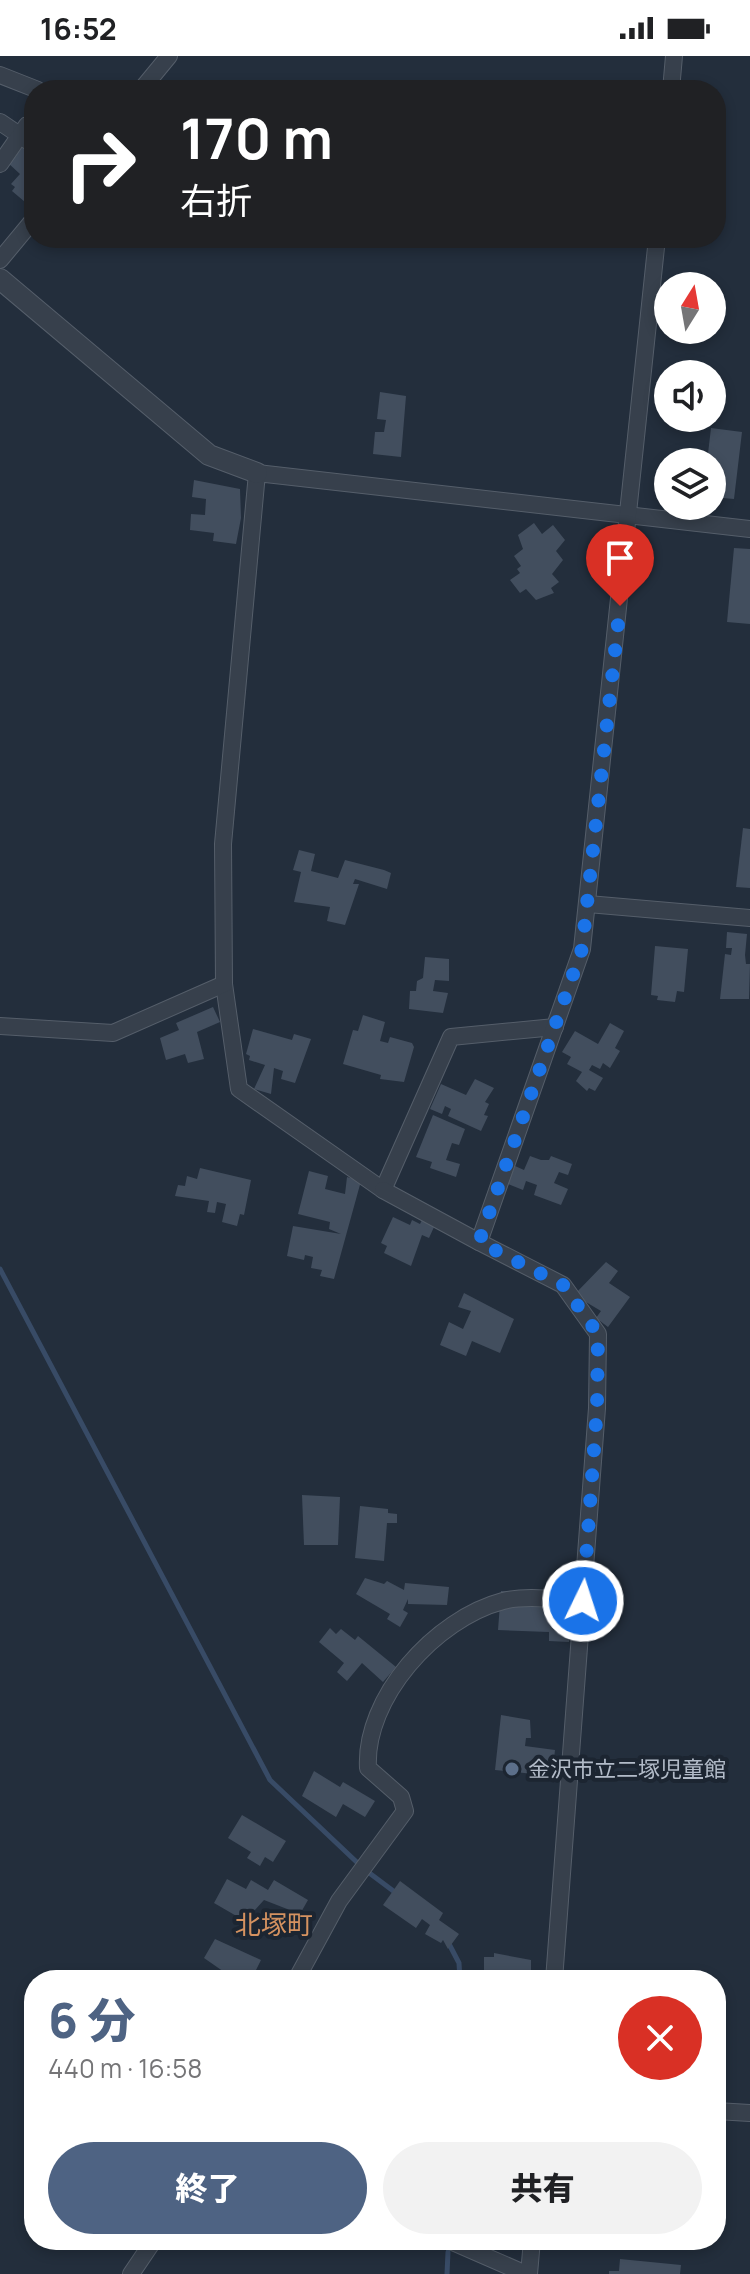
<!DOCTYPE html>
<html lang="ja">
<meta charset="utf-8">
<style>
body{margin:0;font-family:Manrope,"Noto Sans JP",sans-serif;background:#f2f2f2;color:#202124;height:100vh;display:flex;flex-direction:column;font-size:30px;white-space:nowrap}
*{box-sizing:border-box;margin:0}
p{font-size:26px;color:#757577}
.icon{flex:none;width:44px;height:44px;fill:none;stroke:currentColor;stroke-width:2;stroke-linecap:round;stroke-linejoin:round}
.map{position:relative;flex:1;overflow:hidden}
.panel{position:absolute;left:24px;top:1914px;width:702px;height:280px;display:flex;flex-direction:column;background:#fff;border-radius:32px;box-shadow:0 4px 12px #0003}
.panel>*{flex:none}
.top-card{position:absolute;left:24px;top:24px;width:702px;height:168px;border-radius:32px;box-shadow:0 4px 12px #0003;background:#202124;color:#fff;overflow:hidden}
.needle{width:52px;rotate:11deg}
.controls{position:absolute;left:654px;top:216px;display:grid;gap:16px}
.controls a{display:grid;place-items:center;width:72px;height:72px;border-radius:50%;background:#fff;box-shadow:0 4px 12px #0003;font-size:40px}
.pin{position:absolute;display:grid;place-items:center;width:68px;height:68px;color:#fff;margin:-82px -34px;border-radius:50% 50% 50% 0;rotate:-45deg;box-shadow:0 0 8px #0007}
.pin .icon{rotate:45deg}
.me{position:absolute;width:88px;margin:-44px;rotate:4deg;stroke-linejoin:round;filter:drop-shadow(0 0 6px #0008)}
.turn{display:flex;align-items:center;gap:28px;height:168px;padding:0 24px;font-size:36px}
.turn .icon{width:104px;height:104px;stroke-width:2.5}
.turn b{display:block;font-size:56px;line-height:68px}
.round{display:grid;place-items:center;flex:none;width:84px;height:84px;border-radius:42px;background:#f2f2f2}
.summary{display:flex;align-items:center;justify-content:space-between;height:136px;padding:0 24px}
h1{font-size:48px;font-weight:800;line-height:60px;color:#4e6383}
.action{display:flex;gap:16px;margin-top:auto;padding:16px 24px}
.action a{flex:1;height:92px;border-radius:48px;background:#4e6383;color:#fff;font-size:32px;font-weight:800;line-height:92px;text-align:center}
.action a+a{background:#f2f2f2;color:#202124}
.status{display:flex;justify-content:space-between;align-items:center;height:56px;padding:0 40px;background:#fff;direction:ltr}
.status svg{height:22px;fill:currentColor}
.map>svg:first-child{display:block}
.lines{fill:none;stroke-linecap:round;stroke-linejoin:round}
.stream{stroke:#384b66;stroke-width:5}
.building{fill:#424e5e}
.minor-casing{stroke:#555e6a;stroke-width:18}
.tertiary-casing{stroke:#555e6a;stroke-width:22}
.minor{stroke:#37404c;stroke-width:16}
.tertiary{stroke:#37404c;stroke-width:20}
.route{stroke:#1a73e8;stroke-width:14;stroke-dasharray:0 25.2}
.service-dot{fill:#5c6f8a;stroke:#1c2531;stroke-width:3}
.labels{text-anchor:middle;stroke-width:8;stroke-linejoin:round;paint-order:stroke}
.poi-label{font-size:22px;fill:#b2bbc8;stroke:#1c2531;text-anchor:start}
.quarter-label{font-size:26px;fill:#d59260;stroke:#1c2531}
</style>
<div class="status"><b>16:52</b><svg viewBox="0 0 49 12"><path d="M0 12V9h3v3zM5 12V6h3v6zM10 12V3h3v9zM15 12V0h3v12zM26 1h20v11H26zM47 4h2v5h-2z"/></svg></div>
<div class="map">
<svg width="750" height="2218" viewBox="0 0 750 2218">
<rect width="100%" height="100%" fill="#232e3c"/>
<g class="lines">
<g class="stream">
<polyline points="0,1213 270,1724 364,1813 396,1837"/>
<polyline points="447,1884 459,1907 460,1924"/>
<polyline points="447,2218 448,2196"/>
</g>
</g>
<g class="building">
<polygon points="22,87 34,97 31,101 34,104 34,139 25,146 12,135 15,131 11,128 20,118 7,106"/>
<polygon points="380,336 406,340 401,401 373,398 375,376 384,376 386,364 377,363"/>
<polygon points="711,372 742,376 734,443 712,441 712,406 707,406"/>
<polygon points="194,424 240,433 241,462 236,488 213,485 214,477 190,474 191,458 205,459 206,443 192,441"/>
<polygon points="534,467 542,478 553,469 565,484 556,495 563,504 552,518 559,526 551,532 554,537 536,544 526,533 520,537 510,524 520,517 517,513 521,510 514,500 523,493 518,479"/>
<polygon points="734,492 750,493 750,568 727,566"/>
<polygon points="743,772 750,773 750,832 736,831"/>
<polygon points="299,794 315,798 311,815 338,822 345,804 384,814 391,817 387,833 355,823 353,828 359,828 345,869 327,865 330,851 294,846 301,816 293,814"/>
<polygon points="727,876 747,878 745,899 746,908 750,908 749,943 720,943 725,898 731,899 732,892 726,892"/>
<polygon points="655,890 688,893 684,936 677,935 675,946 657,944 658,940 651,939"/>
<polygon points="425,901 449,903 449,925 435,924 433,935 448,937 443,957 409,953 410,935 416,935 417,925 423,922"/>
<polygon points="213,951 220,966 197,976 204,1003 188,1007 185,998 166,1004 160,982 179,974 176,967"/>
<polygon points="363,959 385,966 380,985 388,987 390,981 412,987 414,991 404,1026 380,1023 381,1019 343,1008 353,974 358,975"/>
<polygon points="610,967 624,975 615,992 620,995 610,1012 603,1007 600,1013 592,1009 589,1014 603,1022 595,1035 589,1032 587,1035 576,1025 582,1016 567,1008 571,1001 562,996 575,975 598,988"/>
<polygon points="253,973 292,984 294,978 311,983 295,1027 281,1023 283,1015 274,1012 271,1038 254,1033 265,1009 249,1004 250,1000 246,998"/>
<polygon points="475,1023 494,1032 485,1046 489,1048 484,1059 488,1060 481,1075 448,1060 451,1053 445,1050 442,1058 430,1053 441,1028 466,1039"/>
<polygon points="433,1059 465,1073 459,1089 452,1087 446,1104 460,1108 456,1121 430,1112 432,1106 416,1101"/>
<polygon points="530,1100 541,1104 549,1104 551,1100 572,1108 568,1119 559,1116 554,1127 568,1133 561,1149 534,1139 537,1129 526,1125 523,1134 508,1128 515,1110 524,1114"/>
<polygon points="200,1112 251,1124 244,1159 240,1158 237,1170 222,1166 226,1148 217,1146 215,1157 207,1156 209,1145 175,1140 178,1129 185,1130 187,1120 197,1123"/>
<polygon points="309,1115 328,1120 325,1133 345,1138 347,1121 361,1125 334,1223 320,1220 322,1214 311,1212 313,1201 305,1199 304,1204 287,1200 293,1170 341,1178 329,1173 330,1166 298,1158"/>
<polygon points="393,1161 410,1169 412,1164 420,1168 422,1164 434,1171 429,1182 422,1179 411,1210 384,1197 387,1190 381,1187"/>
<polygon points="606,1206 618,1215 609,1227 630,1241 608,1271 596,1262 601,1255 574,1239"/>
<polygon points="464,1237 514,1263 500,1297 472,1285 466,1300 440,1289 449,1266 463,1273 471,1255 458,1251"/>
<polygon points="302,1439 340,1441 338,1489 304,1489"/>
<polygon points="360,1450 388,1453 388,1457 397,1458 397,1467 387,1467 384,1505 355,1502"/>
<polygon points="365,1522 384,1528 387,1525 404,1534 405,1527 449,1531 447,1549 408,1548 408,1543 403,1554 408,1557 400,1571 387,1563 390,1558 356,1538"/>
<polygon points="501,1535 571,1539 569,1586 549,1585 549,1576 498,1574"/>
<polygon points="330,1572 336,1578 341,1573 355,1584 358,1580 396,1611 383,1626 362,1607 347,1625 337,1616 344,1607 319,1586"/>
<polygon points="501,1659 530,1664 531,1682 526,1682 525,1690 555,1694 552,1720 495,1714"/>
<polygon points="314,1715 340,1731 343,1726 375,1745 365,1761 343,1748 336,1761 302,1740"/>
<polygon points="242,1759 286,1785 273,1806 265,1801 260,1810 247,1802 251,1796 228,1782"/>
<polygon points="227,1823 246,1833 251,1824 268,1834 274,1824 308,1844 300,1858 264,1844 245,1865 214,1847"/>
<polygon points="400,1825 443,1857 439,1864 459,1878 448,1893 443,1884 441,1887 425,1878 430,1869 422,1863 416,1872 383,1849"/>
<polygon points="215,1883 261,1904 251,1924 224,1924 227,1918 204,1902"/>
<polygon points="494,1897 531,1904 531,1924 484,1924 484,1901 494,1901"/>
<polygon points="620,2203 681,2209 680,2218 609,2218 609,2215 619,2215"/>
</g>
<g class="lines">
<defs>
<g id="minor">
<polyline points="0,19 38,34"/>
<polyline points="141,34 169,0"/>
<polyline points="671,34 674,0"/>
<polyline points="0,66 34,89"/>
<polyline points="0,108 27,69"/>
<polyline points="0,204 34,163"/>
<polyline points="588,848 750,862"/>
<polyline points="224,928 239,1033 383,1134 451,981 555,971"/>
<polyline points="0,970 113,977 224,928 223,788 257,417 750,473"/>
<polyline points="383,1134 479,1186"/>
<path d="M296 1924 339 1845 405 1755 401 1741 368 1712C364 1642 435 1563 503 1545 527 1539 558 1544 583 1545"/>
<polyline points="554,1924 597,1352 598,1278 563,1229 479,1186 582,893 657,182"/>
<polyline points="716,2055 750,2057"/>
<polyline points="448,2184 526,2218"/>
<polyline points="131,2218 154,2184"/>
<polyline points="529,2218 532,2184"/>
</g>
<polyline id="tertiary" points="0,223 209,399 257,417"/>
</defs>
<use href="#minor" class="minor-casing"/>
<use href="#tertiary" class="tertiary-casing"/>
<use href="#minor" class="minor"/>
<use href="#tertiary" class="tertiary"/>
</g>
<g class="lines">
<polyline class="route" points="583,1545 597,1352 598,1278 563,1229 479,1186 582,893 620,550"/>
</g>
<circle class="service-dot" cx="512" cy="1713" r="8"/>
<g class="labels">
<g class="poi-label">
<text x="528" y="1721">金沢市立二塚児童館</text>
</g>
<g class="quarter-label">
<text x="274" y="1878">北塚町</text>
</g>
</g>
</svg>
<div class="controls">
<a><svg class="needle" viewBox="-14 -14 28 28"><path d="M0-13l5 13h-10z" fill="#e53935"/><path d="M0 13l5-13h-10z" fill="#757577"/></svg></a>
<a><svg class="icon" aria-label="sound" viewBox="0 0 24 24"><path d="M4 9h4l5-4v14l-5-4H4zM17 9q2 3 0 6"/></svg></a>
<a><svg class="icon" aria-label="layers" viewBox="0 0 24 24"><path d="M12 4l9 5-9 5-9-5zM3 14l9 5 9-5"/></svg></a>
</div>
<div class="pin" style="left:620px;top:550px;background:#d93025"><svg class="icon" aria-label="arrive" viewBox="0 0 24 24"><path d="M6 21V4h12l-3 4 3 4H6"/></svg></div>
<svg class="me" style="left:583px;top:1545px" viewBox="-20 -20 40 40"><circle r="17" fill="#1a73e8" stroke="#fff" stroke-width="3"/><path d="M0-11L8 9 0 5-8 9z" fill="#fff"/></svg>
<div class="top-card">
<div class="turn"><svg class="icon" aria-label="right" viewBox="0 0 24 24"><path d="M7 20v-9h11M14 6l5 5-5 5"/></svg><div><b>170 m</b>右折</div></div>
</div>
<section class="panel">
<div class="summary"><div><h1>6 分</h1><p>440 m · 16:58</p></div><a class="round" style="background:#d93025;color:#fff"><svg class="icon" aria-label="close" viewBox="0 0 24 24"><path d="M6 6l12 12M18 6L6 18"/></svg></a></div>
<div class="action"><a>終了</a><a>共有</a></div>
</section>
</div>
